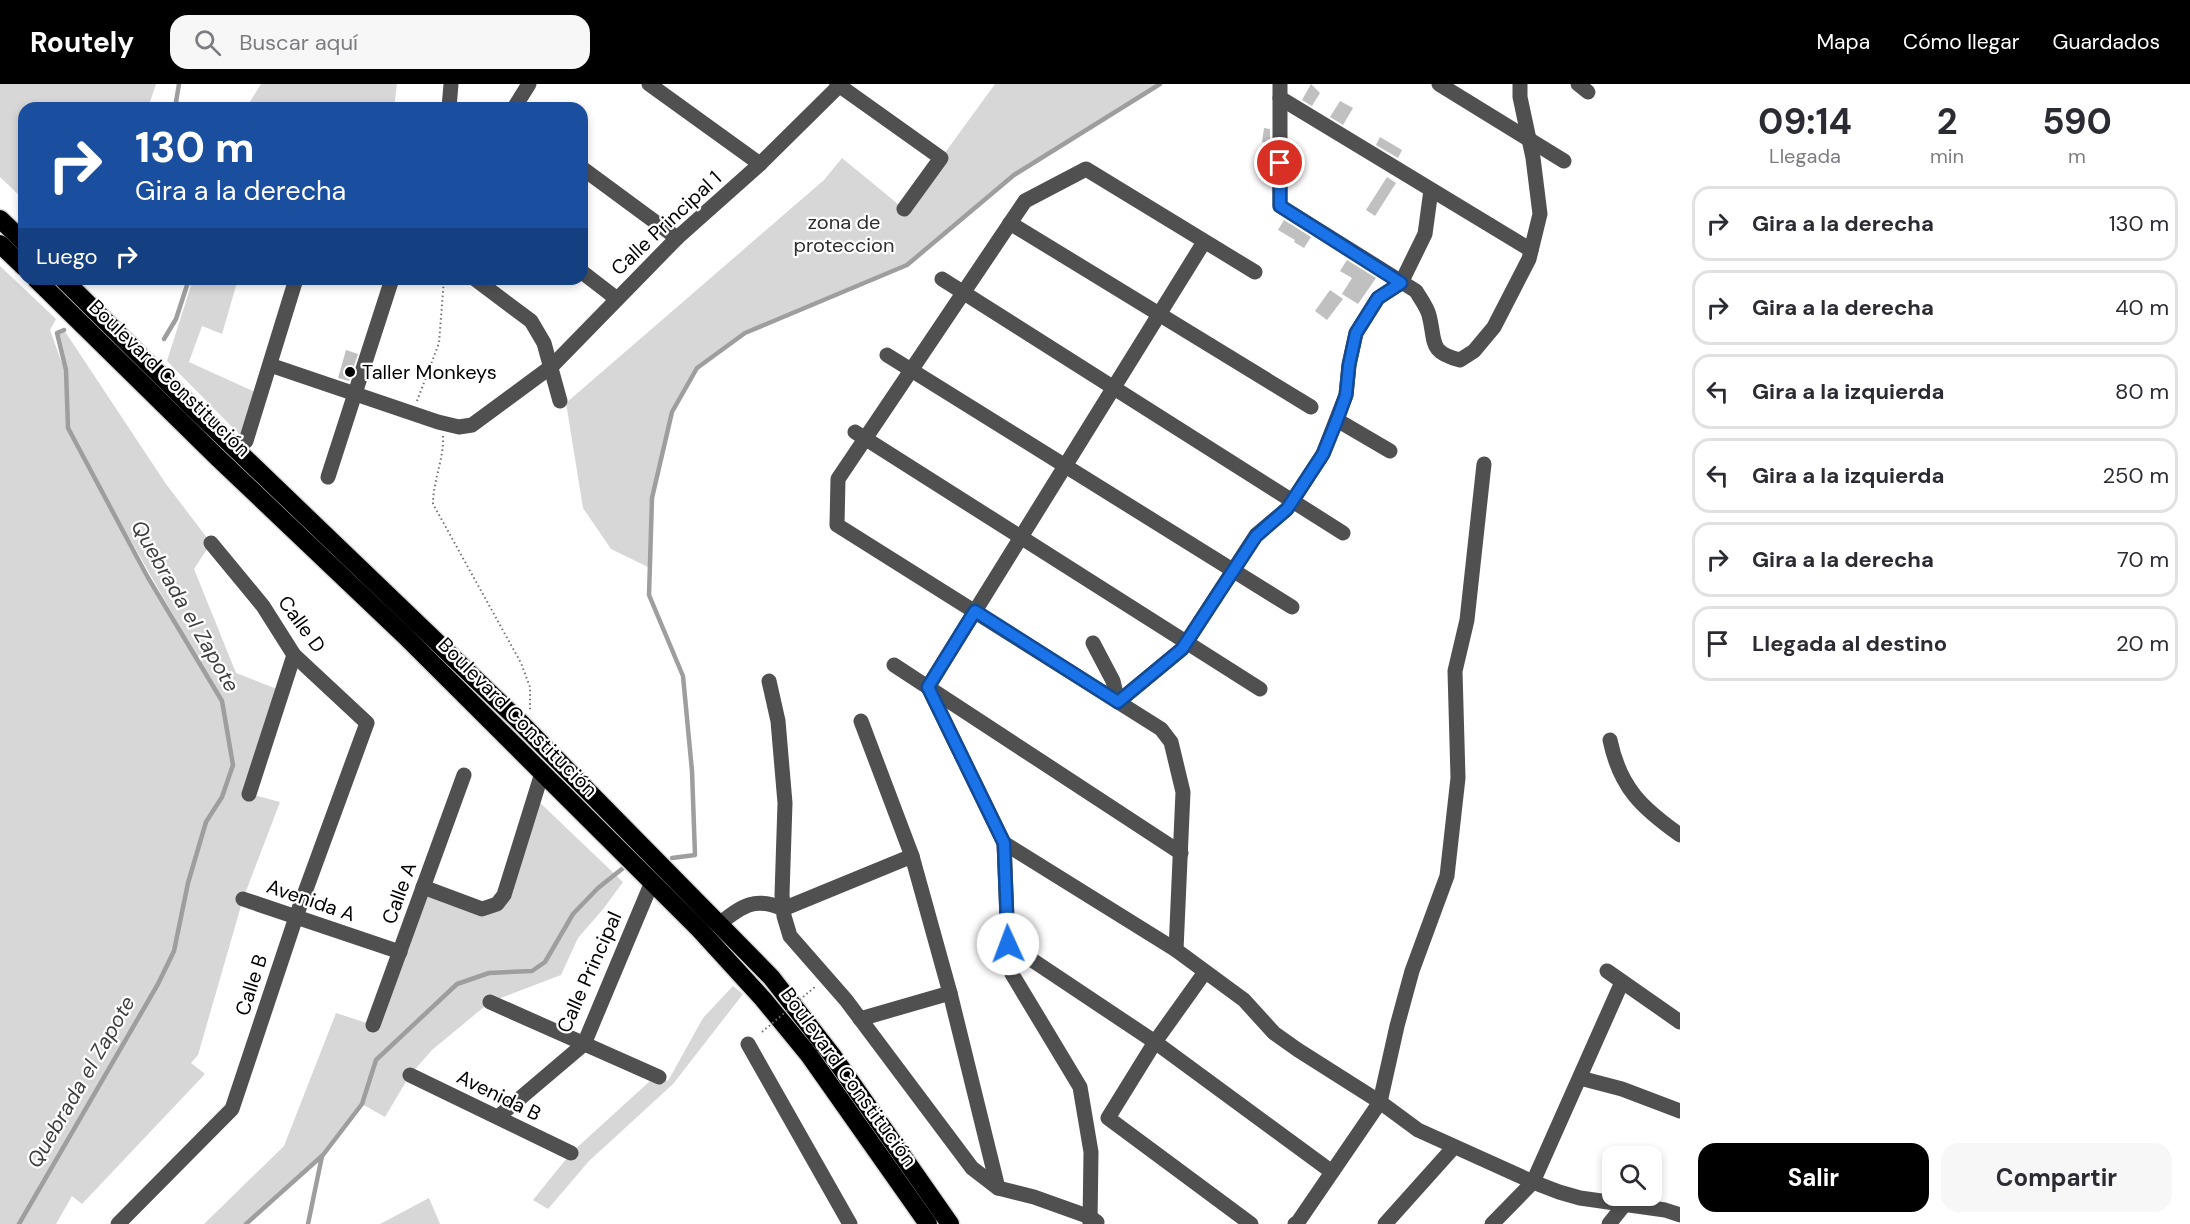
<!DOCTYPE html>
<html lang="es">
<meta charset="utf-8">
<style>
body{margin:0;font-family:"DM Sans",sans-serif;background:#f7f7f7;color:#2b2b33;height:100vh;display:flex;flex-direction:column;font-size:22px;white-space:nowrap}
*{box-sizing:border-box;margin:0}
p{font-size:20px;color:#7c7c81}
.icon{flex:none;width:33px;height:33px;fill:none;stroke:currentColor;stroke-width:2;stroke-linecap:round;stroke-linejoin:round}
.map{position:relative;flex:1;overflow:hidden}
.sheet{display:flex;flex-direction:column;background:#fff;width:510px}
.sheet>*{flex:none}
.banner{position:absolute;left:18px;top:18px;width:570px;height:183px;border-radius:18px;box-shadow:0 3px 9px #0003;background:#1a4fa0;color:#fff;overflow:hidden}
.tools{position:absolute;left:1602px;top:1062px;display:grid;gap:12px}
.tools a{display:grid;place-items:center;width:60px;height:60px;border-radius:12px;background:#fff;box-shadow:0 3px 9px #0003;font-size:30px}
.pin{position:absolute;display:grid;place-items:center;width:51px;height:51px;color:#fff;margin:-26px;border:3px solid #fff;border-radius:50%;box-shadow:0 2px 6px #0007}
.me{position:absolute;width:66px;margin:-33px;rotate:358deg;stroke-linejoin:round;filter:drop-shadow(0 0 4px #0008)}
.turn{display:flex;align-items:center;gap:21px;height:126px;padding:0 18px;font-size:27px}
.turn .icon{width:78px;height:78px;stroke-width:2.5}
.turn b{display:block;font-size:42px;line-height:51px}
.then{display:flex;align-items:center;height:57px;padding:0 18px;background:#0003;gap:12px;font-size:22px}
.eta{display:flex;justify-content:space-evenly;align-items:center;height:102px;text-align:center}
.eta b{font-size:36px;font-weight:700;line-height:42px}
.cta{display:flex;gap:12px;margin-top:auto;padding:12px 18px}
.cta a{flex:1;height:69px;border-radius:18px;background:#000;color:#fff;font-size:24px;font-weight:700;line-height:69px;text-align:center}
.cta a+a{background:#f7f7f7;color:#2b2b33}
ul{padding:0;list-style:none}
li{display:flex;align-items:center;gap:18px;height:75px;margin:0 12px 9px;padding:0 6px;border:3px solid #e1e1e2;border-radius:18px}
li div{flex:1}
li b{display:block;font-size:22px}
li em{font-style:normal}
header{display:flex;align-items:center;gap:36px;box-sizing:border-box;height:84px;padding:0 30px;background:#000;color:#fff}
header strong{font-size:28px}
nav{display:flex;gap:33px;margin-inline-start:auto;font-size:21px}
.search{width:420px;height:54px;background:#f7f7f7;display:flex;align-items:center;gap:15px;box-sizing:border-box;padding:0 21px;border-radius:18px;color:#7c7c81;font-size:22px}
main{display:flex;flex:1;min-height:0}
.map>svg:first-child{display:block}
.green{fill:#d7d7d7;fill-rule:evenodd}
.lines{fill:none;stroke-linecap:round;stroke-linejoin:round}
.stream{stroke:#9e9e9e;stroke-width:4.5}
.building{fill:#c0c0c0}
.highway-casing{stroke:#dbdbdb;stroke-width:21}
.path{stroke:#727272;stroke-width:2;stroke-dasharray:1.5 3;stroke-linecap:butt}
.minor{stroke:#505050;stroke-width:15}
.highway{stroke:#000;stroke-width:18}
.path-bridge{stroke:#727272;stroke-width:2;stroke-dasharray:1.5 3;stroke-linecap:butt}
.route-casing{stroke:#114b97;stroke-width:15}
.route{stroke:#1a73e8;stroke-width:10}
.poi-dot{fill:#000;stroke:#fff;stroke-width:2}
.labels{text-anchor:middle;stroke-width:4.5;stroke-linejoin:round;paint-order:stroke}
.park-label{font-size:20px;fill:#2e2e2e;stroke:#fff}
.street-label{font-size:20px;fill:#000;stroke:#fff}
.poi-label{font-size:20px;fill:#000;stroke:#fff;text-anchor:start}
.water-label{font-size:21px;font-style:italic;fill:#3f3f3f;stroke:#fff}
</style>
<header>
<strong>Routely</strong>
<div class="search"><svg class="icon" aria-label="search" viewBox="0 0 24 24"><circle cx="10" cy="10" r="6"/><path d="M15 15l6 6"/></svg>Buscar aquí</div>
<nav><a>Mapa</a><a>Cómo llegar</a><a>Guardados</a></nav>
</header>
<main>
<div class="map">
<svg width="1680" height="1140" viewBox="0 0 1680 1140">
<rect width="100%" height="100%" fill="#fff"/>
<g class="green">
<polygon points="0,0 156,0 148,24 24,24 24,116 0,93"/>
<polygon points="261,0 397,0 394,24 246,24"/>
<polygon points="995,0 1160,0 1014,91 907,181 745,249 697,284 672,328 652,414 650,484 611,465 583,424 566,319 824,96 842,74 904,125"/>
<path d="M0 182 56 235 50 246 63 282 57 249 64 246 166 400 211 459 194 485 236 589 282 607 250 710 280 718 243 815 198 971 191 979 205 990 82 1120 72 1112 56 1140H0ZM80 367 222 617 226 645 221 617 145 493ZM195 771 174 867 172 871 186 800Z"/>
<polygon points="193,195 238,195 222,250 202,242 189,278 255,308 240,351 167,277"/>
<polygon points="535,714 623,798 604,824 578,854 561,891 490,918 432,966 410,991 385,1033 362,1020 323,1071 246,1140 204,1140 284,1062 336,929 373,941 423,803 482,825 497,820"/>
<polygon points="733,902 743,910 673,1000 589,1077 548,1125 533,1116 571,1069 650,997 659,993 668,997 703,934"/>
<polygon points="429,1114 440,1140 380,1140"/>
</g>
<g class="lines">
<g class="stream">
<polyline points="175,24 179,0"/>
<polyline points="164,255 176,235 189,195"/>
<polyline points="672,774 695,771 692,687 683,592 649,511 652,414 672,328 697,284 745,249 907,181 1014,91 1160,0"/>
<polyline points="19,1140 158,900 174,867 188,799 206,738 222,713 233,681 222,617 147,492 68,344 66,286 57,249 64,246"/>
<polyline points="246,1140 323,1071 362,1020 376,976 457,900 489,889 532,887 545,878 573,830 598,804 627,781"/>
<polyline points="308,1140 322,1072"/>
</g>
</g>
<g class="building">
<polygon points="1311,0 1320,9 1312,22 1302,16"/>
<polygon points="1340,17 1353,24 1343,41 1330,33"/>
<polygon points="1264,44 1270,45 1270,59 1262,58"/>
<polygon points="1380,53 1402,66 1398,74 1376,61"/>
<polygon points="1387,93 1396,99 1375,132 1366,126"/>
<polygon points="1284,136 1311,153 1304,164 1294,158 1295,156 1278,146"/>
<polygon points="1347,176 1376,194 1358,220 1342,210 1352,194 1340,187"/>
<polygon points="1330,206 1343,215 1327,236 1315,227"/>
<polygon points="346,266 358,270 349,297 338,294"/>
</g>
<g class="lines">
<defs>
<g id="highway">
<polyline points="0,135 24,158"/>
<polyline points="0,160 24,183"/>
<polyline points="36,195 218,374 405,552 699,845 763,915 809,971 928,1140"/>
<polyline points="63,195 192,323 517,635 771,893 832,971 950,1140"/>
</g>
</defs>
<use href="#highway" class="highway-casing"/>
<g class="path">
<polyline points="417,317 439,259 444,195"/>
<path d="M443 352C444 375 433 397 433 420L521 579 530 603V627"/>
</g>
<g class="minor">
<polyline points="649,0 760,80"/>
<polyline points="837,0 941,74 904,125"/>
<path d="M1280 0V122L1416 207C1420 214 1427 223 1429 231 1436 258 1428 268 1460 276L1474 267 1494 243 1529 175 1540 130 1533 74 1520 13V0"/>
<polyline points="1439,0 1564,77"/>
<polyline points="1578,0 1588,8"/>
<polyline points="1280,14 1531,166"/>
<polyline points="449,24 451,0"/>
<polyline points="514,24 529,0"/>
<polyline points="582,84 677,154"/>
<polyline points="1010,139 1311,323"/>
<polyline points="582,188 617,215"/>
<polyline points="1255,188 1086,85 1025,117 838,395 837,441 1161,645 1171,658 1183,708 1176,866 1244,916 1274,949 1298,966 1380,1018 1418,1046 1533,1098 1559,1108 1580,1114 1665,1126 1680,1131"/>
<polyline points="475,195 531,237 544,259 560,317"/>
<polyline points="942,195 1343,449"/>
<polyline points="887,271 1292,523"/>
<polyline points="270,281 438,338 459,343 472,341 552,282 677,154 760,80 841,0"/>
<polyline points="1337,336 1390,367"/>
<polyline points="855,348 1260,605"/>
<polyline points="246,357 296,195"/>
<polyline points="328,393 392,195"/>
<polyline points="1093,559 1113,597 1118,618 1182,565 1256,451 1287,425 1323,370 1346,311 1349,281 1356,249 1378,214 1401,199 1425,150 1431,106"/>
<polyline points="894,581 1181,769"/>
<polyline points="769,597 778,637 785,719 782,811 784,832 790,852 846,916 972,1084 998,1104 1034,1113 1090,1133 1097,1138"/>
<polyline points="861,637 912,772 950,909 998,1104"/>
<path d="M1610 656C1620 704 1642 724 1680 751"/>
<polyline points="249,710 294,571"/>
<polyline points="1004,759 1176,866"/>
<polyline points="423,803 482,825 497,820 504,811 542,689"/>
<polyline points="243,815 400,868"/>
<path d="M719 840C742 822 755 812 783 825L912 772"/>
<polyline points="1008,860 1155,958 1332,1088"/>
<polyline points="1607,887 1680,938"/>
<polyline points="1205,888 1155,958 1108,1034 1251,1140"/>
<polyline points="490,918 659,993"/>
<polyline points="860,935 950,909"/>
<polyline points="373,941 464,691"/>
<polyline points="748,960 850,1140"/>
<polyline points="410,991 571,1069"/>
<polyline points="1580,994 1622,1005 1680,1027"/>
<polyline points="498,1033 584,960 652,798"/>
<polyline points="118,1140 232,1025 297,830 367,639 294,571 263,522 211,459"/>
<polyline points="1090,1140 1091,1068 1080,1003 1012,890 1008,860 1004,759 928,603 1204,158"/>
<polyline points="1295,1140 1298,1138 1380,1018 1397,942 1412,887 1447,792 1458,694 1455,587 1467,536 1484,380"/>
<polyline points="1385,1140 1454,1063"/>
<polyline points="1492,1140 1533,1098 1622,898"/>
<polyline points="1609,1140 1625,1120"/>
</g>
<use href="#highway" class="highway"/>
<polyline class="path-bridge" points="762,948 816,902"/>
</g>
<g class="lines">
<defs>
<polyline id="route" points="1008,860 1004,759 928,603 975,527 1118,618 1182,565 1256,452 1287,425 1323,370 1337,336 1346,311 1349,281 1356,249 1378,214 1401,199 1280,122 1280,79"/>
</defs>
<use href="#route" class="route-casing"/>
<use href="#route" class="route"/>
</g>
<circle class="poi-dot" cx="350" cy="288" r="6"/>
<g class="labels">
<g class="park-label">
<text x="844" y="145">zona de<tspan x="844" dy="23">proteccion</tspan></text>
</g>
<g class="street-label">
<text transform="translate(666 139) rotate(-43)" y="7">Calle Principal 1</text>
<text transform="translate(170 294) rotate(44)" y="7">Boulevard Constitución</text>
<text transform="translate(302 540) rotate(54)" y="7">Calle D</text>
<text transform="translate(518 633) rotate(45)" y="7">Boulevard Constitución</text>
<text transform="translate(399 809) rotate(-70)" y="7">Calle A</text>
<text transform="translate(311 816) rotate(19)" y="7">Avenida A</text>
<text transform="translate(589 888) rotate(-66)" y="7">Calle Principal</text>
<text transform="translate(251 901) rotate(-72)" y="7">Calle B</text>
<text transform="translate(849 993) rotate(54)" y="7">Boulevard Constitución</text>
<text transform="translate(499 1011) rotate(26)" y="7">Avenida B</text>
</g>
<g class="poi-label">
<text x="362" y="295">Taller Monkeys</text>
</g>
<g class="water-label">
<text transform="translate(185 522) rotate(60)" y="7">Quebrada el Zapote</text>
<text transform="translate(81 998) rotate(-60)" y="7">Quebrada el Zapote</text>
</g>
</g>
</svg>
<div class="tools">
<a><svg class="icon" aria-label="search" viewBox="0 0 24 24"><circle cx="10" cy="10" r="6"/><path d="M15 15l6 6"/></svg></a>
</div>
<div class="pin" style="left:1280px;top:79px;background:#d93025"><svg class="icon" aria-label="arrive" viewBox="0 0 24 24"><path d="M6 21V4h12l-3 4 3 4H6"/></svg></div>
<svg class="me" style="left:1008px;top:860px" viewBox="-20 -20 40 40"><circle r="19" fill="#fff"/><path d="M0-13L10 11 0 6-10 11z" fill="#1a73e8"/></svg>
<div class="banner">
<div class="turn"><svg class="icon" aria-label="right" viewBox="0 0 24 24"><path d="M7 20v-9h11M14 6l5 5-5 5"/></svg><div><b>130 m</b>Gira a la derecha</div></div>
<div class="then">Luego<svg class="icon" aria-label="right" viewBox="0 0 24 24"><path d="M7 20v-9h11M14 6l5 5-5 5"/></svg></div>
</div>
</div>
<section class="sheet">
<div class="eta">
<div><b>09:14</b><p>Llegada</p></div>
<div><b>2</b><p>min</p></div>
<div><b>590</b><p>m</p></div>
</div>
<ul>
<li><svg class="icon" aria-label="right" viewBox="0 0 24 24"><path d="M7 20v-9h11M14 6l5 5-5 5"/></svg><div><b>Gira a la derecha</b></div><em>130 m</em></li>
<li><svg class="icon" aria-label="right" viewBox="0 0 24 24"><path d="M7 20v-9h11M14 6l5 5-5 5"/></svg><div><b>Gira a la derecha</b></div><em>40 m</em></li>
<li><svg class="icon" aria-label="left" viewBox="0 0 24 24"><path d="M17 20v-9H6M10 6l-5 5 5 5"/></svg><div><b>Gira a la izquierda</b></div><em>80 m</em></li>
<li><svg class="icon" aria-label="left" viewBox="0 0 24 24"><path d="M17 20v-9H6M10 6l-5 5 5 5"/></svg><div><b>Gira a la izquierda</b></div><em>250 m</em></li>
<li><svg class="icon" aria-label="right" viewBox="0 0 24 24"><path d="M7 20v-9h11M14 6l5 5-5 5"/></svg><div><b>Gira a la derecha</b></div><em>70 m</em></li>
<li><svg class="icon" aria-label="arrive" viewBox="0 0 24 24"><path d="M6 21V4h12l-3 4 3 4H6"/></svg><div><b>Llegada al destino</b></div><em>20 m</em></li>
</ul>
<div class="cta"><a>Salir</a><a>Compartir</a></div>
</section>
</main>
